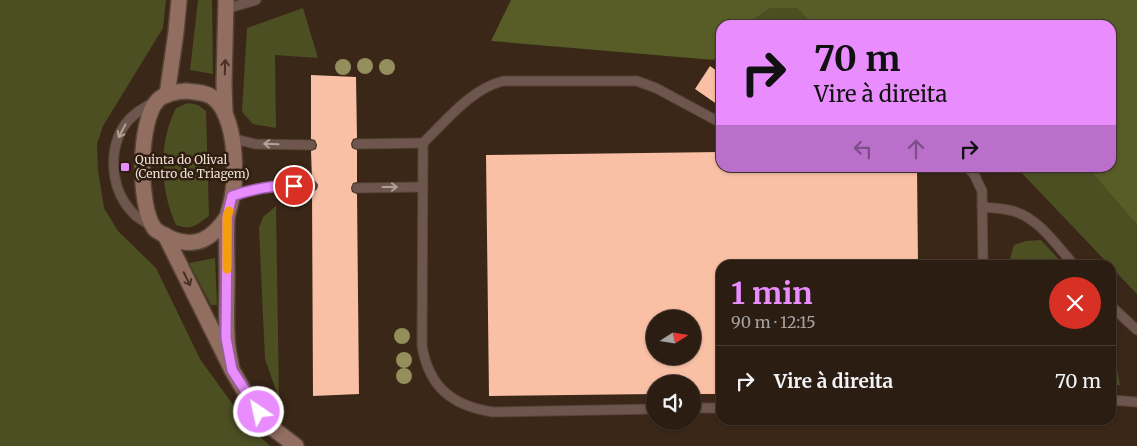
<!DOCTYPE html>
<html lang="pt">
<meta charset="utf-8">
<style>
body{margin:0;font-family:Merriweather,serif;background:#34261b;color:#f1f3f6;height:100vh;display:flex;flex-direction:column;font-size:19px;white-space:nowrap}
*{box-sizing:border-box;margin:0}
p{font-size:16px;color:#a6a29f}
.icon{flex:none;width:28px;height:28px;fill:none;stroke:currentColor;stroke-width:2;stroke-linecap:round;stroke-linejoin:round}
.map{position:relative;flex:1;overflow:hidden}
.drawer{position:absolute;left:716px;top:260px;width:400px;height:165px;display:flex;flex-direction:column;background:#2c1d12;border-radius:15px;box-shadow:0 1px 4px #0004,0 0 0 1px #483b32}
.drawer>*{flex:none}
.hud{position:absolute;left:716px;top:20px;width:400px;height:152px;border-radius:15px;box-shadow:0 1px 4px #0004,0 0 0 1px #483b32;background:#e98dfe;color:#111;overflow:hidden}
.needle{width:32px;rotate:78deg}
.buttons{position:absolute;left:646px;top:310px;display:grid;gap:10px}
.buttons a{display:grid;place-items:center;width:55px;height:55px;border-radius:50%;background:#2c1d12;box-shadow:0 1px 4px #0004,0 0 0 1px #483b32;font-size:25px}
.pin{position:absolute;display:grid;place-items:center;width:42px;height:42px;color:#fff;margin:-21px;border:2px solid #fff;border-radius:50%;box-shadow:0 1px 5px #0007}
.me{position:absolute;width:55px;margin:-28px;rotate:326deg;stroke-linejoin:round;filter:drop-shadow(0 0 4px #0008)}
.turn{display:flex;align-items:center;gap:18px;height:105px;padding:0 15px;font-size:22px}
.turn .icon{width:65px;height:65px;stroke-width:2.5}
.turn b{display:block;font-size:35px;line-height:42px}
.lanes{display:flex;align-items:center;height:48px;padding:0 15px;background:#0003;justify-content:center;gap:25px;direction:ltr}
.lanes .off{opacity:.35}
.round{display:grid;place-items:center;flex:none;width:52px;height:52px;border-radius:26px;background:#34261b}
.head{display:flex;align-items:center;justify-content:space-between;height:85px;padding:0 15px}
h1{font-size:30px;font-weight:700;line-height:38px;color:#e98dfe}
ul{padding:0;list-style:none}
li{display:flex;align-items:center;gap:15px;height:70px;padding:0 15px;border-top:1px solid #483b32}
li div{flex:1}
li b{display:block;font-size:19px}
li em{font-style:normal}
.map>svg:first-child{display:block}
.green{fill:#4b4f22}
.forest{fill:#585c27}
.building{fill:#f9c0a5;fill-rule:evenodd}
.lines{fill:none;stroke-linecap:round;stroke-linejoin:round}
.lane-casing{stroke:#564436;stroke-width:11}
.secondary-casing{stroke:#564436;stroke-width:18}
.lane{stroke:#6e564e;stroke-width:9}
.secondary{stroke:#926e61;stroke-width:15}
.tree{fill:#938e5b}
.oneway{stroke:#483124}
.oneway2{stroke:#b3a198}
.route-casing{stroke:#975ca5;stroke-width:12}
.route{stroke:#e98dfe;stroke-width:9}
.slow{stroke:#f59e0b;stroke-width:9}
.poi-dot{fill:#e98dfe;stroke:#2f1d0f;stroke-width:2}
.labels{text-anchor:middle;stroke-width:5;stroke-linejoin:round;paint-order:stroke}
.poi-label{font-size:12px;fill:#ebded5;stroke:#2f1d0f;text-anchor:start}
</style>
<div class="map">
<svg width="1137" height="446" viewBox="0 0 1137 446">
<rect width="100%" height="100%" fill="#3a2718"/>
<g class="green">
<polygon points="0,0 166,0 163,28 103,126 97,144 98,170 104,208 118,231 156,268 200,359 247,424 270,446 0,446"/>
<polygon points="198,0 212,0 213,74 190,70"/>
<polygon points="303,8 318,58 275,55 276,128 253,124 242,112 247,28"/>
<polygon points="771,8 797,8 813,25 745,25"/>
<path d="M188 103 198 105 206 111 209 216C196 225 192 231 176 225 160 190 158 143 176 108Z"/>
<polygon points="1017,168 1088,168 1137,225 1137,294"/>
<polygon points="276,206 279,399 265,359 259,228 263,217"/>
<polygon points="1041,240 1064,265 1008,265 1014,245 1026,241"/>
<polygon points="215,258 217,305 211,305 189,263"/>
<polygon points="1111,336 1120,385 1111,386"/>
</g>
<polygon class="forest" points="511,0 1137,0 1137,225 1088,168 1111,168 1111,25 813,25 797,8 771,8 745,25 721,25 721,50 714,60 491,41"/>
<g class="building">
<polygon points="710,66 721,74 721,107 695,89"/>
<polygon points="311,75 356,77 357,138 353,139 351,144 352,148 357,150 357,182 353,183 351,188 352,192 357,194 359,394 313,396 312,192 317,189 318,185 315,181 312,180 311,151 316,149 317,145 315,140 311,139"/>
<path d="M721 152V168H917L918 265H721V394H692V384H655V394L489 396 486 155ZM655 319H692V356H655Z"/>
</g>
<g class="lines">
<defs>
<g id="lane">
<polyline points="226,9 256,0"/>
<polyline points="231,138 255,144 311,145"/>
<polyline points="357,144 423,143"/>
<polyline points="968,168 974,174 982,191 983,265"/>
<polyline points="357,188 423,187"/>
<path d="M233 195C260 187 283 186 312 186"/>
<path d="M982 207C992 208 1004 208 1013 211 1039 218 1057 246 1074 265"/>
<path d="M151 226C146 222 139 219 135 215 111 192 107 153 124 126 131 115 143 108 154 102"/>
<polyline points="1111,306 1137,330"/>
<polyline points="1111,400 1137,402"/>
<polyline points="692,408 721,408"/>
<path d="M655 409 493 412C452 406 429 387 422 346L423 143C446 121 471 89 503 81H637L656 88 721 123"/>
</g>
<g id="secondary">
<polyline points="167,95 176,32 179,0"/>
<polyline points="225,114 224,84 226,0"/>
<path d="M227 217C212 239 196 249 170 238 165 235 157 232 154 228 138 205 138 120 158 100 164 94 178 91 186 91 195 92 205 92 212 97 228 108 233 137 234 155 235 169 235 183 232 197 231 204 228 211 227 219 226 238 227 257 227 276 227 296 226 316 227 336 227 347 230 359 232 370"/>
<polyline points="165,235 232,370 250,401 267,424 296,446"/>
</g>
</defs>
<use href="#lane" class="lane-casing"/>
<use href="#secondary" class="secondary-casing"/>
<use href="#lane" class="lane"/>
<use href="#secondary" class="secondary"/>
</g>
<g class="tree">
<circle cx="365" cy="66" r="8"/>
<circle cx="343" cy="67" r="8"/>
<circle cx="387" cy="67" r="8"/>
<circle cx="402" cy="336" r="8"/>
<circle cx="404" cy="360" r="8"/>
<circle cx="404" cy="376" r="8"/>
</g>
<defs><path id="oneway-shaft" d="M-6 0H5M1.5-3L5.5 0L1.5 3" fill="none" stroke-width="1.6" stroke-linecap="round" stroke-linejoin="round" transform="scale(1.25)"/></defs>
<g class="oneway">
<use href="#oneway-shaft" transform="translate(225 67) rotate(-88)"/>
<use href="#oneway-shaft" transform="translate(187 279) rotate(64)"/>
</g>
<g class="oneway2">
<use href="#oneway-shaft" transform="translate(122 131) rotate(118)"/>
<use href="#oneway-shaft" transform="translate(271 144) rotate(-178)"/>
<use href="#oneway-shaft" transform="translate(390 187)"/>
</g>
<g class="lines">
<defs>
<path id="route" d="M259 412 232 370 226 338 227 217 232 196C253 189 273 185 294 186"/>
</defs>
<use href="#route" class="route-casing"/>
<use href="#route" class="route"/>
<polyline class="slow" points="227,269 227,217 229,211"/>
</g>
<rect class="poi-dot" x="120" y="162" width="10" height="10" rx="2.5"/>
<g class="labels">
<g class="poi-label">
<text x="135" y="164">Quinta do Olival<tspan x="135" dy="14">(Centro de Triagem)</tspan></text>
</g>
</g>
</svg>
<div class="buttons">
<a><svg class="needle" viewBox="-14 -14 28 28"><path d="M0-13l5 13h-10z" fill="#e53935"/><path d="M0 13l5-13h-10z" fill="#a6a29f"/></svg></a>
<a><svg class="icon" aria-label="sound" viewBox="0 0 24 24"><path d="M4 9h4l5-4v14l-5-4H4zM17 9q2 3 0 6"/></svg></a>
</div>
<div class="pin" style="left:294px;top:186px;background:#d93025"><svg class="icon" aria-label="arrive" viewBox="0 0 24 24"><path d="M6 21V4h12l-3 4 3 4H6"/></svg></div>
<svg class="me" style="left:259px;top:412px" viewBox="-20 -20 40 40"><circle r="17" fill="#e98dfe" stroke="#fff" stroke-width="3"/><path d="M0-11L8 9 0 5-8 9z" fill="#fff"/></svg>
<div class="hud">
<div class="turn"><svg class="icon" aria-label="right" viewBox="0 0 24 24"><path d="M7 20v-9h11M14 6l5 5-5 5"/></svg><div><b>70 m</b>Vire à direita</div></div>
<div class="lanes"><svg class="icon off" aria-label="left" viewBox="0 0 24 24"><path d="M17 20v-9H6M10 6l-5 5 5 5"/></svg><svg class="icon off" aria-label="ahead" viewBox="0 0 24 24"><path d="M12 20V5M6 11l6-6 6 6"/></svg><svg class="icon" aria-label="right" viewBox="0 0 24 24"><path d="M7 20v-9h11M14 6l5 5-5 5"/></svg></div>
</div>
<section class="drawer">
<div class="head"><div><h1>1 min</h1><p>90 m · 12:15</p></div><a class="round" style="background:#d93025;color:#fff"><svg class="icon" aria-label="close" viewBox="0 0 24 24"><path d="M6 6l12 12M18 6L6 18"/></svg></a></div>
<ul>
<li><svg class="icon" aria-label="right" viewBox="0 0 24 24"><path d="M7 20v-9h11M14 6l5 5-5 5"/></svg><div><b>Vire à direita</b></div><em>70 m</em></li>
</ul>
</section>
</div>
